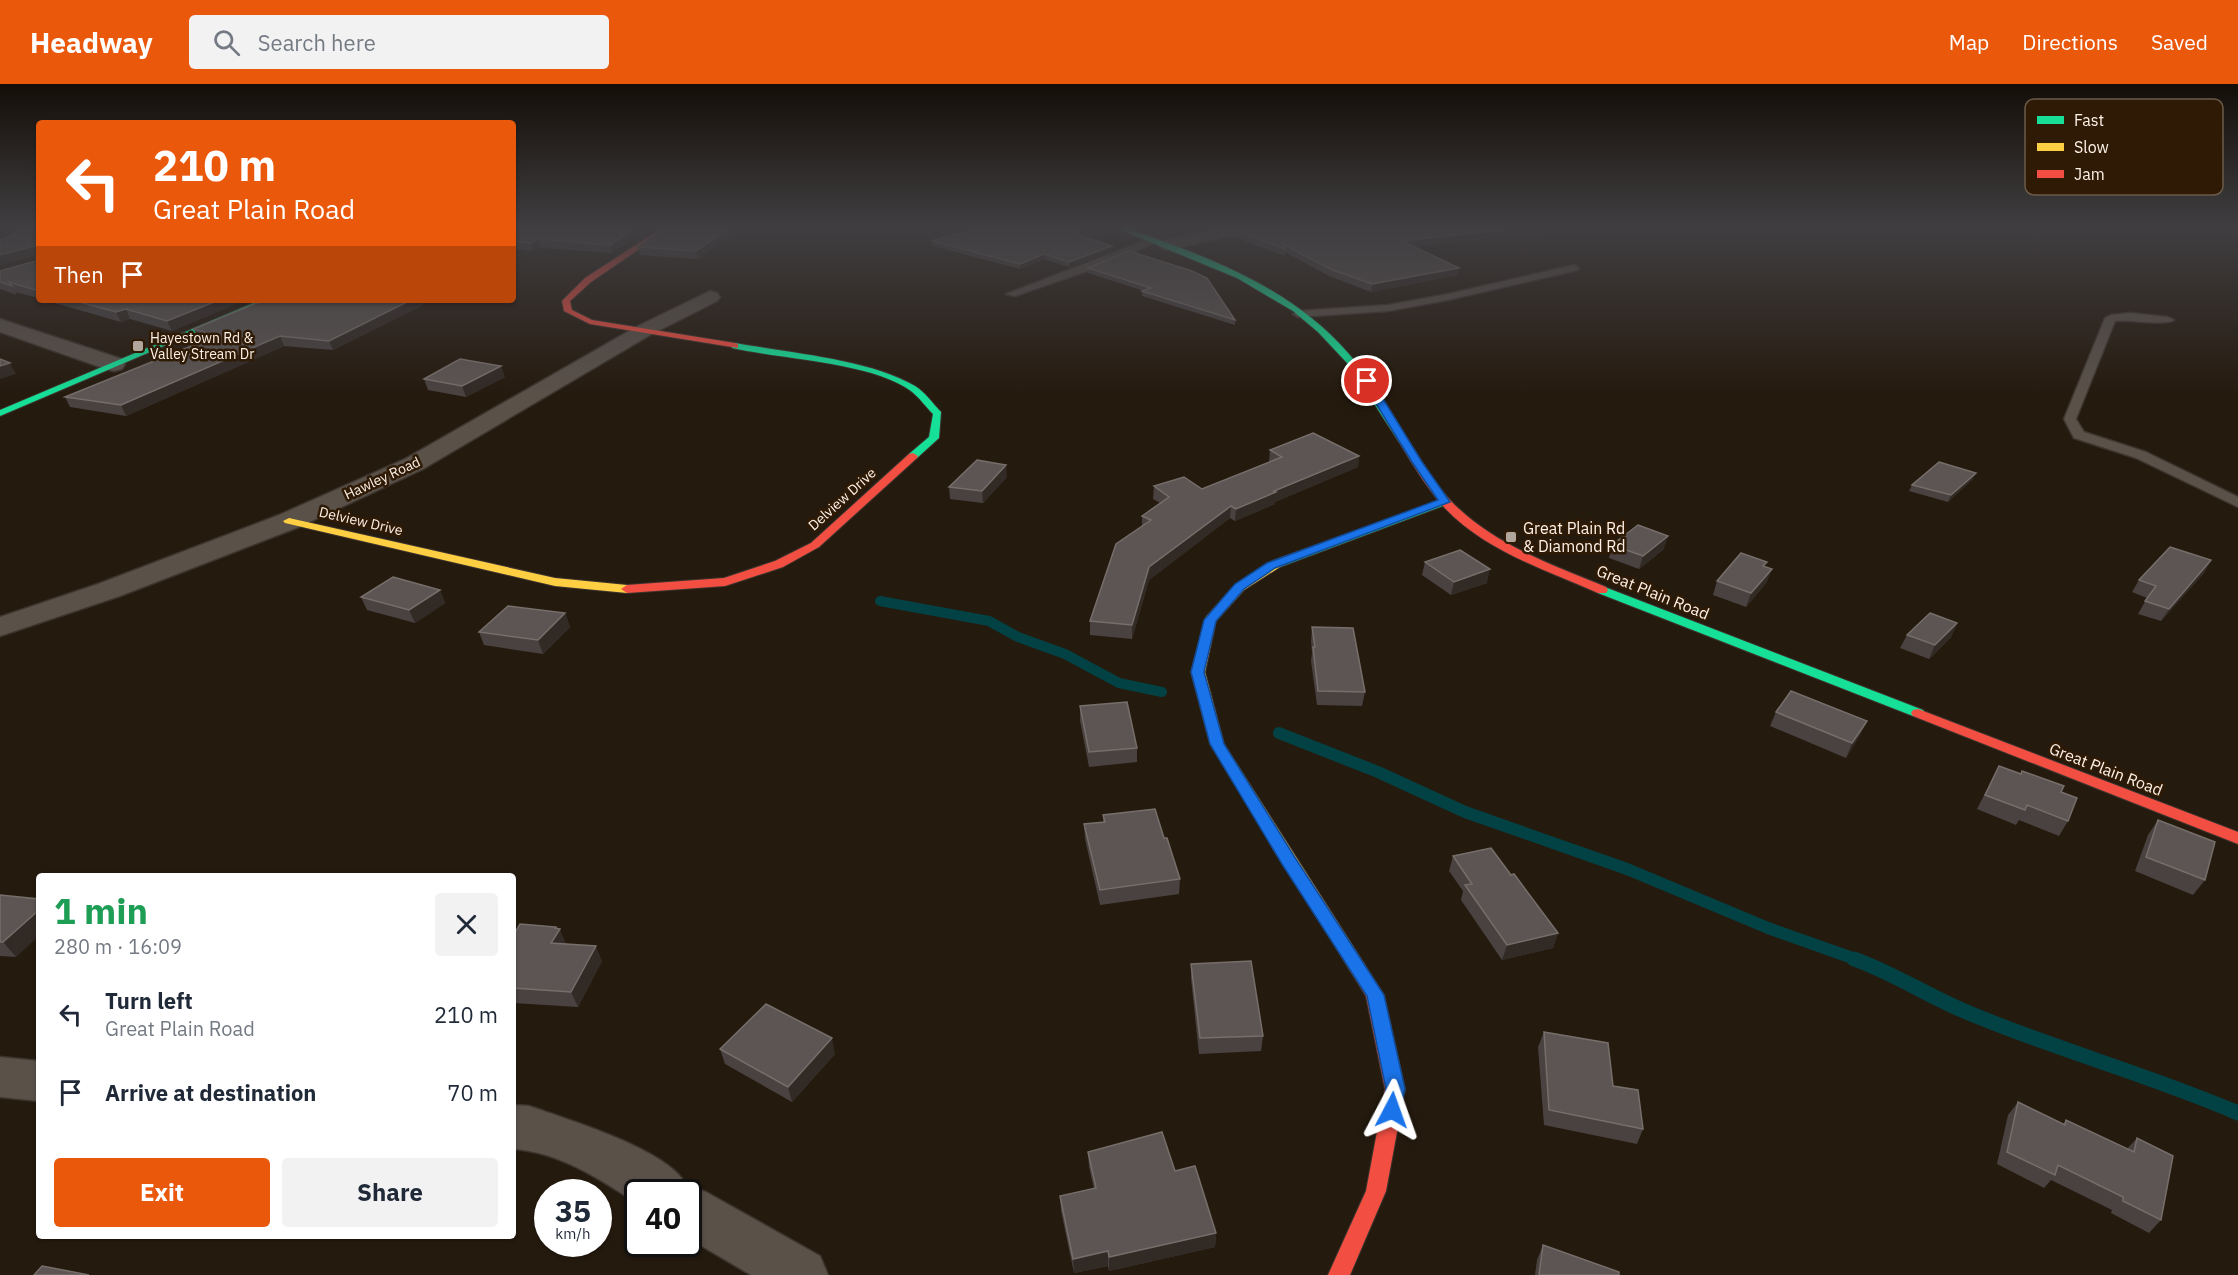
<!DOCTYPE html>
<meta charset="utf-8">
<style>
body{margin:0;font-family:"IBM Plex Sans",sans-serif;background:#f2f2f3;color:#1f2937;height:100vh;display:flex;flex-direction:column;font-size:22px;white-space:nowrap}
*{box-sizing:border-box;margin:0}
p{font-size:20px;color:#747a83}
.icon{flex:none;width:33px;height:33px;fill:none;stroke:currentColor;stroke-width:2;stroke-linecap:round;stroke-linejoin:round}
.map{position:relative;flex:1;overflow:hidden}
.side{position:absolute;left:36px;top:789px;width:480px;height:366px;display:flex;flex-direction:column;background:#fff;border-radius:6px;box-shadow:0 2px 4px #0004}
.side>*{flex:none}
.top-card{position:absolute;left:36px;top:36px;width:480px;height:183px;border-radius:6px;box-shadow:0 2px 4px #0004;background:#ea580c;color:#fff;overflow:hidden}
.speed{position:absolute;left:534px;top:1095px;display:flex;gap:12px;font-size:30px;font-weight:700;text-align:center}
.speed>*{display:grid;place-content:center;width:78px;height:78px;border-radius:50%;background:#fff;box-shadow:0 2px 4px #0004;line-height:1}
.speed small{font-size:15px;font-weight:400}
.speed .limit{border:3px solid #111;border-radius:9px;background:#fff;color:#111}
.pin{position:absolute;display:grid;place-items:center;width:51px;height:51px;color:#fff;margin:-26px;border:3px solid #fff;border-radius:50%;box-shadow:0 2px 6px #0007}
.me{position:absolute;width:66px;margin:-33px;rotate:4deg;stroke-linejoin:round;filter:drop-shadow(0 0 4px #0008)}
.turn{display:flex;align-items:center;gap:21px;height:126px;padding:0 18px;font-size:27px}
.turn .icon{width:78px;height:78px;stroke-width:2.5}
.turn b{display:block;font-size:42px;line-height:51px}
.then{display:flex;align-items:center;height:57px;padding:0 18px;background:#0003;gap:12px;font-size:22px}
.round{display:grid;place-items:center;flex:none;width:63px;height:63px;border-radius:6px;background:#f2f2f3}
.headline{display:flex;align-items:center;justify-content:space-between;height:102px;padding:0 18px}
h1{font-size:36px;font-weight:700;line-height:45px;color:#1e9e55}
.action{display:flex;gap:12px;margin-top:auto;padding:12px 18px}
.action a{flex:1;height:69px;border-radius:6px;background:#ea580c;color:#fff;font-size:24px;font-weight:700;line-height:69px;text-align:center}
.action a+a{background:#f2f2f3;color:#1f2937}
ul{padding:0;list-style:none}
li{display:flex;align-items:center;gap:18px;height:78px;padding:0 18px}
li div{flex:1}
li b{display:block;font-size:22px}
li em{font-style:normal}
header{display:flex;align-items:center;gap:36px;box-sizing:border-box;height:84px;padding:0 30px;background:#ea580c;color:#fff}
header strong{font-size:28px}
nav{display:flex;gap:33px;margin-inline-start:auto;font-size:21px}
.search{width:420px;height:54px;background:#f2f2f3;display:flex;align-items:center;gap:15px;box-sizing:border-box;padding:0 21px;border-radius:6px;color:#747a83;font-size:22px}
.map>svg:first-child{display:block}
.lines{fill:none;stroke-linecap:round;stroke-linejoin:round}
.stream-far2{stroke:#034244;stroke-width:10}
.stream-far1{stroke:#034244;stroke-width:12}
.stream{stroke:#034244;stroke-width:15}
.lane-casing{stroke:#3d342e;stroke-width:3}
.street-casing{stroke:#3d342e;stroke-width:3}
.fast-casing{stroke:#3d342e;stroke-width:2}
.slow-casing{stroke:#3d342e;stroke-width:2}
.jam-casing{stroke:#3d342e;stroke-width:2}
.lane{fill:#5a5149;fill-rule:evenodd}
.street{fill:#5a5149;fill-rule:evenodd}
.fast{fill:#16e098;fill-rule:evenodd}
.slow{fill:#ffcf43;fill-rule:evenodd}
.jam{fill:#f24e42;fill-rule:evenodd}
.wall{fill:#494241}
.shaded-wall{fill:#322a25}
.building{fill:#5c5553;stroke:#766e6a;stroke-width:1.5}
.route{fill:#1a73e8;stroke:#114b97;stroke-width:1.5}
.poi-dot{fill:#b2a69c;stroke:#2e1a05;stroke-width:2}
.labels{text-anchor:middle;stroke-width:5;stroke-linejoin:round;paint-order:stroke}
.far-poi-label{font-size:14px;fill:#fef2e8;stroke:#2e1a05;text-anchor:start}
.far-street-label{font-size:14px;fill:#fef2e8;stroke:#2e1a05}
.poi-label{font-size:16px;fill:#fef2e8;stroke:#2e1a05;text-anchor:start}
.street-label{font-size:16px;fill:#fef2e8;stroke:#2e1a05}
.key{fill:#2e1a05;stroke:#6c5b49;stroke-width:1.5}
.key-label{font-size:16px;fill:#fef2e8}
</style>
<header>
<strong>Headway</strong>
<div class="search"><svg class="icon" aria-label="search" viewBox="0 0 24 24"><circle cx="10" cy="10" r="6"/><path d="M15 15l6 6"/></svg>Search here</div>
<nav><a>Map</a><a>Directions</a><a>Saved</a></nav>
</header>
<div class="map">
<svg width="2238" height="1191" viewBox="0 0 2238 1191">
<rect width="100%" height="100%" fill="#251a0e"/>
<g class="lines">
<polyline class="stream-far2" points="880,517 989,537 1018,553 1065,570 1119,599 1162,608"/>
<polyline class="stream-far1" points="1279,649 1378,688 1465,728 1627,785 1768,844 1858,876"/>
<path class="stream" d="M1854 875C1894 889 1929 913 1969 929 2057 966 2150 991 2238 1029"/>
<defs>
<g id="lane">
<polygon points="1154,153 1159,156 1157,158 1093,185 1015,212 1006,210"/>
<polygon points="1574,181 1579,184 1578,186 1448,216 1388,227 1298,233 1293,230 1298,227 1388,221 1448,210"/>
<path d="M2130 229 2168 233 2174 236C2165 242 2129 235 2115 237L2076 335 2084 348 2146 368 2238 413V423L2136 374 2074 354 2064 335 2105 234 2111 231Z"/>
</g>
<g id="street">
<polygon points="1218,144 1248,144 1246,148 1168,166 1162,165 1159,161 1162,157"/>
<polygon points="710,207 717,209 720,213 717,217 650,251 423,385 299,443 120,512 0,552 0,533 98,500 279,431 405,375 636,243"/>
<polygon points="0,235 122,275 125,280 122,285 114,287 106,285 0,248"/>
<polygon points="0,973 39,977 39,1017 0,1013"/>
<path d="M513 1021 529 1022C566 1035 670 1066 686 1101L706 1108 820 1172 828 1191H751L688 1154V1108H638V1120C600 1095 559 1068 513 1065Z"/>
</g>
<g id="fast">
<path d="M1116 144H1126C1206 172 1291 203 1348 269 1372 295 1390 326 1408 356L1407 358H1399L1349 281 1318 248 1293 227 1237 194Z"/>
<polygon points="261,216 272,216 0,332 0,326"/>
<path d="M735 259C789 269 869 275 915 302 925 308 933 320 941 328L939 354 917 374H909V370L929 353 933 330C926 323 919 313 911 307 872 278 780 275 732 264V260Z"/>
<polygon points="1444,415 1449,418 1448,420 1280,483 1272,483 1270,480 1272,477"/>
<polygon points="1602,502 1923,626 1925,629 1923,632 1913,632 1598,509 1596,506"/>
</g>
<g id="slow">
<polygon points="289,434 555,494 627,501 633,505 627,509 555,502 285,439 283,437"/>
<polygon points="1276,476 1282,480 1280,483 1244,506 1216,537 1205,588 1224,660 1363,878 1366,883 1363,888 1357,890 1351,888 1210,660 1191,588 1206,533 1236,500"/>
</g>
<g id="jam">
<polygon points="662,144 670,144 591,198 570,217 572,226 592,236 735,259 738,260 738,264 590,240 564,227 562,217 585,194"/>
<path d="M1403 353 1407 354C1420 375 1432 396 1449 415 1491 460 1551 480 1606 503L1608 506 1606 509H1598C1543 485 1483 466 1442 421 1425 401 1411 378 1398 356Z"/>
<polygon points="913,369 918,372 917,374 819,463 783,483 725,502 627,509 621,505 627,501 724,494 775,477 811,459 909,370"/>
<polygon points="1918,625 2238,748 2238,760 1913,632 1911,629 1913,626"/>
<polygon points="1357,876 1363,878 1384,911 1405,1005 1386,1107 1350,1191 1328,1191 1366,1107 1385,1005 1366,912 1348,883 1351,878"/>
</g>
</defs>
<use href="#lane" class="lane-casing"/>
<use href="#street" class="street-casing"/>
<use href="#fast" class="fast-casing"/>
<use href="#slow" class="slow-casing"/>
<use href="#jam" class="jam-casing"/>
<use href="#lane" class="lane"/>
<use href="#street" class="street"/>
<use href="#fast" class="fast"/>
<use href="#slow" class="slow"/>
<use href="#jam" class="jam"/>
</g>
<g class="wall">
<polygon points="39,144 39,214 15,208 17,211 0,205 0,187 36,177 36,171 0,181 0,156 17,149"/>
<polygon points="513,144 651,144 612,169 541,164 533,167 513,165"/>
<polygon points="742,144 698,175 640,171 638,163"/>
<polygon points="1241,144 1544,144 1543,148 1414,163 1458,191 1371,208 1329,192 1285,168 1285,172 1234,153 1235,146"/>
<polygon points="1080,147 1081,152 1112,167 1069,183 1044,175 1020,185 932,162 932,157"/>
<polygon points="1088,184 1207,194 1235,236 1235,241 1142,212 1142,207 1144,207 1088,189"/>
<polygon points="44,216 245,216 172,247 130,235 121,238"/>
<polygon points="423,221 333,266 284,262 126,332 70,323 65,313 205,257 198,255 194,245"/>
<polygon points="505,293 466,313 428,306 424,295"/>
<polygon points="1270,366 1359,372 1358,383 1275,418 1275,420 1235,437 1230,434 1149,496 1132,555 1090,551 1090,537 1142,442 1142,432 1160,419 1153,415 1154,402 1202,405 1269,378"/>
<polygon points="1007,393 983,419 950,415 949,403"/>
<polygon points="1973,395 1948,418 1909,407 1912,401"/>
<polygon points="1612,461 1664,465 1639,485 1609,474"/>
<polygon points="2211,476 2204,489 2161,537 2138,530 2147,514 2132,508 2139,496"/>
<polygon points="1425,478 1487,499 1451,511 1422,491"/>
<polygon points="1765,482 1767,498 1746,523 1713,511 1717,497"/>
<polygon points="440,506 445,519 415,539 367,526 361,513"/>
<polygon points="565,529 570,543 543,570 484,561 479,548"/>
<polygon points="1957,539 1951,553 1929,575 1900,564 1907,551"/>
<polygon points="1312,543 1365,608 1362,622 1317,621 1311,577 1312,569 1311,557"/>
<polygon points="1080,622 1137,664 1137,678 1089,683 1080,637"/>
<polygon points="1776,628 1867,637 1860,651 1846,674 1770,642"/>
<polygon points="1999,682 2020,690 2022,687 2061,708 2068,737 2059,752 2019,736 2016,741 1977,725"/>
<polygon points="1103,731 1164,754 1180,795 1179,810 1100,821 1085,755 1084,740 1103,739"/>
<polygon points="2158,736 2205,796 2193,811 2135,787 2148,751"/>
<polygon points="1453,772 1511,791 1558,849 1553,864 1502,876 1461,816 1463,807 1449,787"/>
<polygon points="0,811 16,873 0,872"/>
<polygon points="556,843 566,860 602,877 578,923 513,919 513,852"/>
<polygon points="1191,880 1263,952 1261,967 1199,970 1191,895"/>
<polygon points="1544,948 1613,1002 1643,1045 1637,1060 1544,1041 1538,963"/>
<polygon points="720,965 835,970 792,1018 725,980"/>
<polygon points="2018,1018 2063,1040 2066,1036 2127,1065 2137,1054 2161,1136 2149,1149 2111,1129 2112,1126 2051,1096 2044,1104 1997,1080 2008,1031"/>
<polygon points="1088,1068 1175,1087 1216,1149 1215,1163 1109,1187 1108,1182 1074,1189 1061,1127 1060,1112 1094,1105 1089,1083"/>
<polygon points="1543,1161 1619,1191 1535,1191 1537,1176"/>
</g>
<g class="shaded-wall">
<polygon points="636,144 651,144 612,169 610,161"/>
<polygon points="729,144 742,144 698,175 696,167"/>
<polygon points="1517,144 1544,144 1543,148 1401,165 1402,157"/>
<polygon points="538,155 541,164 533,167 531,159"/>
<polygon points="34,162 38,171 0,181 0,171"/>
<polygon points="1112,162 1112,167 1069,183 1069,178"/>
<polygon points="1044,170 1044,175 1020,185 1020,180"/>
<polygon points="1459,184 1458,191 1371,208 1372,200"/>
<polygon points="219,216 245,216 172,247 167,237"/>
<polygon points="411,216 421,216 423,221 333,266 329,257"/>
<polygon points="126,225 130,235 121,238 116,228"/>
<polygon points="280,252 284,262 126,332 121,321"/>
<polygon points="10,279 16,290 0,295 0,282"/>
<polygon points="501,282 505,293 466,313 462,302"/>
<polygon points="1359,372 1358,383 1275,418 1275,420 1235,437 1236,425 1274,407"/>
<polygon points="1006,381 1007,393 983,419 982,407"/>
<polygon points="1976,389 1973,395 1948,418 1951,411"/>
<polygon points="1231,422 1230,434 1149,496 1132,555 1132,541 1149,483"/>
<polygon points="1668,452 1664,465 1639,485 1643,472"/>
<polygon points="2211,476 2204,489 2161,537 2169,525"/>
<polygon points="1490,485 1487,499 1451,511 1454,498"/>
<polygon points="1772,485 1767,498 1746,523 1751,509"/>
<polygon points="440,506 445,519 415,539 409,526"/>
<polygon points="565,529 570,543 543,570 538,556"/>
<polygon points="1957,539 1951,553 1929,575 1935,561"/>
<polygon points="1867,637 1860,651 1846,674 1852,659"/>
<polygon points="39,826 39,852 16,873 3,858"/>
<polygon points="556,843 558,848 560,845 566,860 551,859"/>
<polygon points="1558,849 1553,864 1502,876 1507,861"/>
<polygon points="596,862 602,877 578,923 571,908"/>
<polygon points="832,954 835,970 792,1018 788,1003"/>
<polygon points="1216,1149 1215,1163 1109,1187 1109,1173"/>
<polygon points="1108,1167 1108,1182 1074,1189 1073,1175"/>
</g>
<g class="building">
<polygon points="17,144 39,144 39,207 9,198 12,202 0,198 0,187 36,177 37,164 34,162 0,171 0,156 17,149"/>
<polygon points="513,144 636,144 610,161 538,155 531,159 513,157"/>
<polygon points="665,144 729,144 696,167 638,163"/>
<polygon points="977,144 1071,144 1080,147 1073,149 1112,162 1069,178 1044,170 1020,180 932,157"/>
<polygon points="1241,144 1517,144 1402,157 1459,184 1372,200 1330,185 1283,160 1285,165 1235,146"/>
<polygon points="1129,167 1192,187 1207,194 1235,236 1142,207 1151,204 1088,184"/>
<polygon points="72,216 219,216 167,237 126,225 116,228"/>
<polygon points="265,216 411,216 329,257 280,252 121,321 65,313 216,252 194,245"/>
<polygon points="0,275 10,279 0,282"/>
<polygon points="460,275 501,282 462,302 424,295"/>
<polygon points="1313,349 1359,372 1274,407 1276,408 1236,425 1231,422 1149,483 1132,541 1090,537 1116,460 1151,436 1142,432 1169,413 1154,402 1184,393 1202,405 1282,373 1270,366"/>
<polygon points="977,376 1006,381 982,407 949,403"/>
<polygon points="1939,378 1976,389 1951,411 1912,401"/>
<polygon points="1638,441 1668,452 1643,472 1612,461"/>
<polygon points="2170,463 2211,476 2169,525 2145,517 2156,502 2139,496"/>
<polygon points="1460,466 1490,485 1454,498 1425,478"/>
<polygon points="1741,469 1767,478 1763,482 1772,485 1751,509 1717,497"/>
<polygon points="393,493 440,506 409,526 361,513"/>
<polygon points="508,522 565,529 538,556 479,548"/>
<polygon points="1930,529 1957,539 1935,561 1907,551"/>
<polygon points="1312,543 1353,544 1365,608 1318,607 1313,563 1315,563"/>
<polygon points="1791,607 1867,637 1852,659 1776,628"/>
<polygon points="1127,618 1137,664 1089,668 1080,622"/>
<polygon points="1999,682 2021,690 2022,687 2064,702 2061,708 2077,714 2068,737 2027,721 2025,726 1985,711"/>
<polygon points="1155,725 1164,754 1167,754 1180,795 1100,806 1084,740 1105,738 1103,731"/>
<polygon points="2158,736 2215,758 2205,796 2146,773"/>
<polygon points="1491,764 1511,791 1514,790 1558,849 1507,861 1465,801 1472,800 1453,772"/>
<polygon points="0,811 39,815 39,826 3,858 0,858"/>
<polygon points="520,840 556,843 555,844 560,845 551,859 596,862 571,908 513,904 513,852"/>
<polygon points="1251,877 1263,952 1200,954 1191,880"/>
<polygon points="766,920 832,954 788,1003 720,965"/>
<polygon points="1544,948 1608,959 1613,1002 1638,1006 1643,1045 1549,1026"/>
<polygon points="2018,1018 2065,1041 2066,1036 2134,1068 2137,1054 2173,1072 2161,1136 2123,1117 2123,1113 2058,1081 2055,1091 2007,1068"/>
<polygon points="1162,1048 1175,1087 1195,1082 1216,1149 1109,1173 1108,1167 1073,1175 1060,1112 1096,1104 1088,1068"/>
<polygon points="1543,1161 1619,1188 1619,1191 1539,1191"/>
<polygon points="42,1182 89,1191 34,1191"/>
</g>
<linearGradient id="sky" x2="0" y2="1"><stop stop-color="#140e08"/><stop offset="0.46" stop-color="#403e41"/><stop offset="1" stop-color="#403e41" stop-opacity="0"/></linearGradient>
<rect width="2238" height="311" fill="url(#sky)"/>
<polygon class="route" points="1367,294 1372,297 1422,378 1450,418 1275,484 1244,505 1216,537 1204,588 1224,660 1294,772 1384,911 1405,1005 1399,1032 1392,1034 1384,1032 1382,1026 1386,1005 1367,912 1282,780 1210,660 1191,588 1204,536 1235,500 1267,479 1438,416 1412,378 1362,297"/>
<g class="poi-dot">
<rect x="132" y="256" width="12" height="12" rx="3"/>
<rect x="1505" y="447" width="12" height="12" rx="3"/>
</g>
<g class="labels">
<g class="far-poi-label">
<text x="150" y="259">Hayestown Rd &amp;<tspan x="150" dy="16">Valley Stream Dr</tspan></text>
</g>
<g class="far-street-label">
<text transform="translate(382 394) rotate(-25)" y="5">Hawley Road</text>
<text transform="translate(842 415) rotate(-42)" y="5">Delview Drive</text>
<text transform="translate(361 437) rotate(13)" y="5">Delview Drive</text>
</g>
<g class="poi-label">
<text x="1523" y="450">Great Plain Rd<tspan x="1523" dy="18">&amp; Diamond Rd</tspan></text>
</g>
<g class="street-label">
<text transform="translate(1653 508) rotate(22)" y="6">Great Plain Road</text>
<text transform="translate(2106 685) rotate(21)" y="6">Great Plain Road</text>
</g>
</g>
<rect x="2025" y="15" width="198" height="96" rx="9" class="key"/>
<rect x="2037" y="32" width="27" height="8" fill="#16e098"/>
<rect x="2037" y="59" width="27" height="8" fill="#ffcf43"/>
<rect x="2037" y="86" width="27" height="8" fill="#f24e42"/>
<g class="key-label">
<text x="2074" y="42">Fast</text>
<text x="2074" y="69">Slow</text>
<text x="2074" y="96">Jam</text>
</g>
</svg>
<div class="speed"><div>35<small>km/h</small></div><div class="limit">40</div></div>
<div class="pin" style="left:1367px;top:297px;background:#d93025"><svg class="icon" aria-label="arrive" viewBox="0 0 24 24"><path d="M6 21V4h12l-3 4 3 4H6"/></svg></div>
<svg class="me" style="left:1392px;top:1026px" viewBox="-20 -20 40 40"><path d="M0-17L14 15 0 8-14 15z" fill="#1a73e8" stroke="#fff" stroke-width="4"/></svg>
<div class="top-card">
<div class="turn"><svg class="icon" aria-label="left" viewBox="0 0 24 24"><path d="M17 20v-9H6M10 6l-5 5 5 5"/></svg><div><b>210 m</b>Great Plain Road</div></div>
<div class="then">Then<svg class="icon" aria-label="arrive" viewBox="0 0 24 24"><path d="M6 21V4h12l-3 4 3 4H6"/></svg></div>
</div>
<section class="side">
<div class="headline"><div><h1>1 min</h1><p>280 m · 16:09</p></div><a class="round"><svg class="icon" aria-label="close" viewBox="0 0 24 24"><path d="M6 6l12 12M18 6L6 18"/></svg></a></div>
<ul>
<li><svg class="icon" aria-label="left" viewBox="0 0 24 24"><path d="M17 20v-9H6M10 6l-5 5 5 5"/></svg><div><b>Turn left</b><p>Great Plain Road</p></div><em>210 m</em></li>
<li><svg class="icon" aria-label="arrive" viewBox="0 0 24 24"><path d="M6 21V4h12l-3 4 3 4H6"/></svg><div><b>Arrive at destination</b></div><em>70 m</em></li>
</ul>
<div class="action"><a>Exit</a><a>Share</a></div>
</section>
</div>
